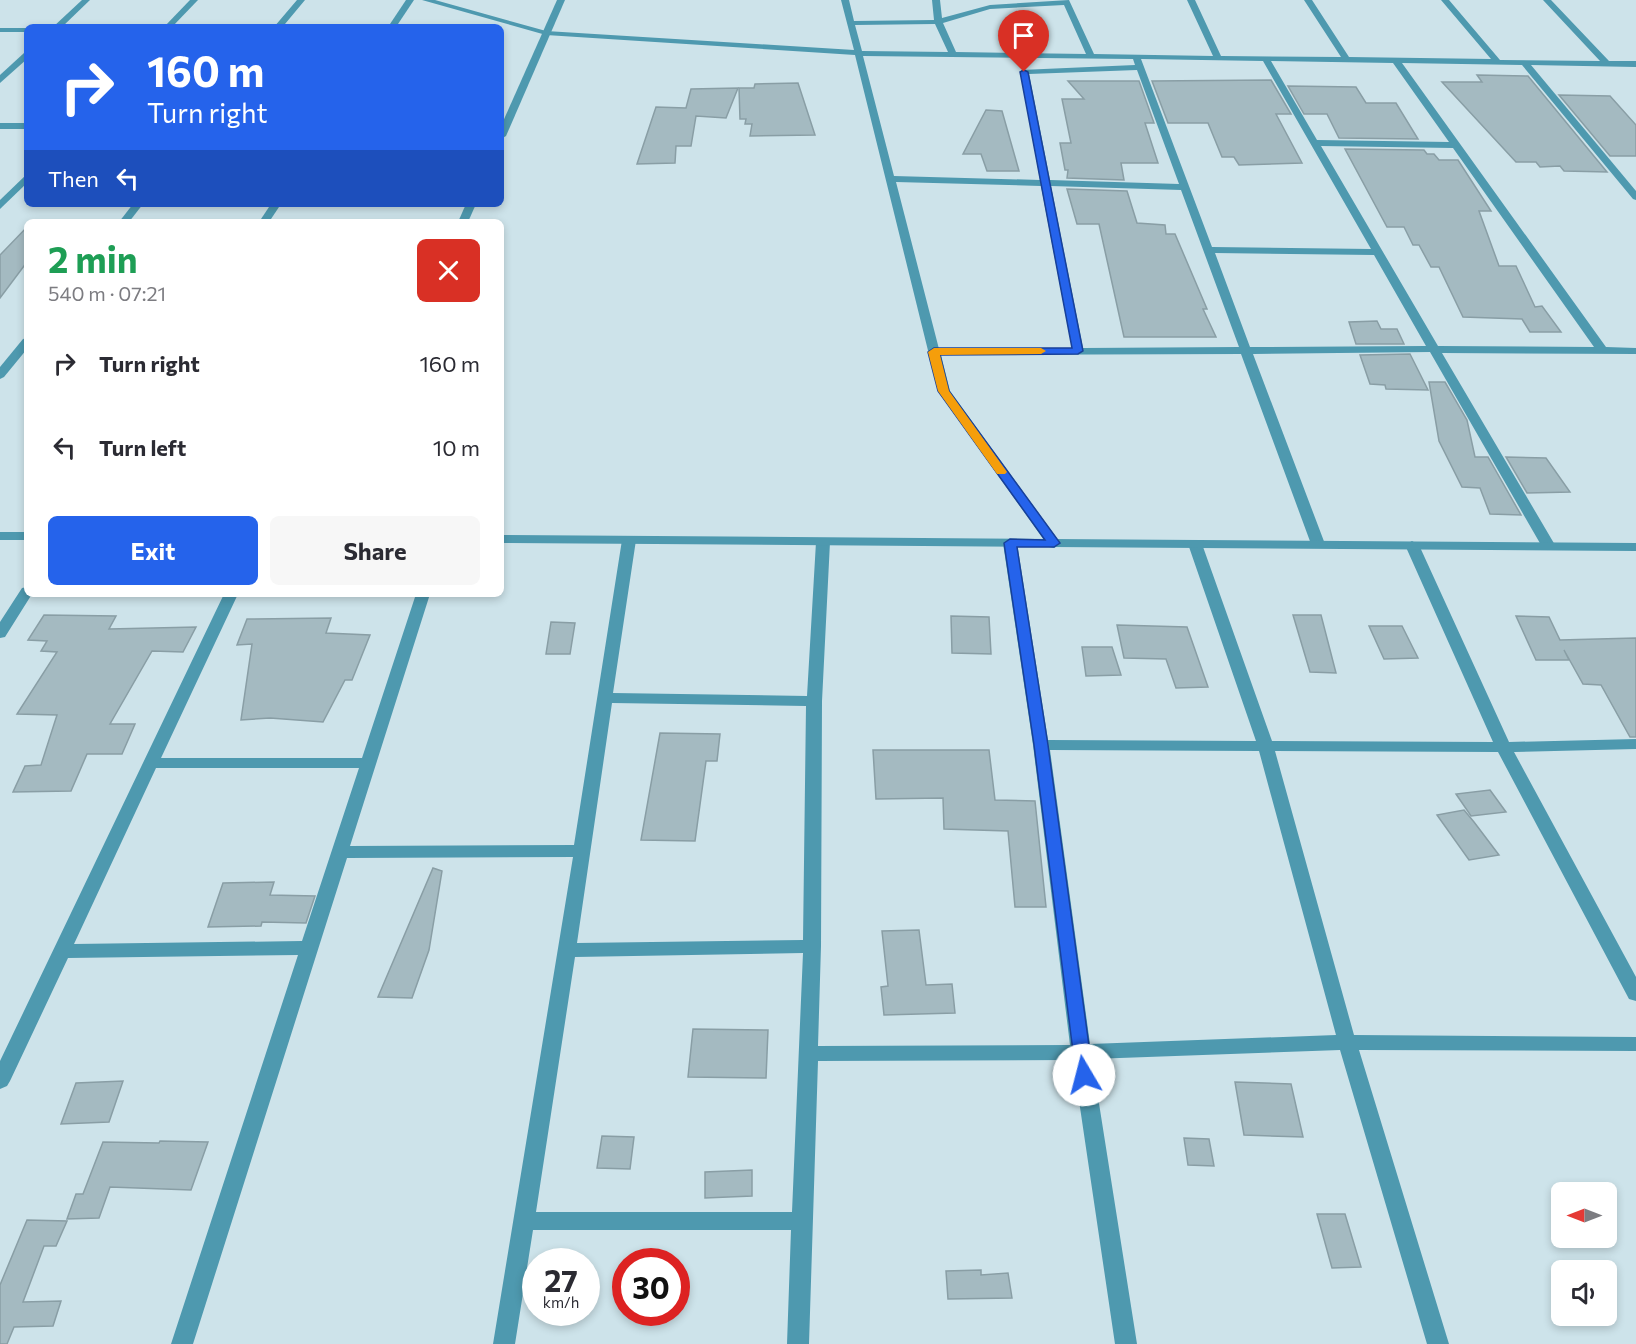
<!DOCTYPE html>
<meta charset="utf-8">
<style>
body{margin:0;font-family:Commissioner,sans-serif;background:#f7f7f7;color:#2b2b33;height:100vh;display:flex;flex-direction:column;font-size:22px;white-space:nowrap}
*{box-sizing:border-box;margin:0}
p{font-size:20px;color:#7c7c81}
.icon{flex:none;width:33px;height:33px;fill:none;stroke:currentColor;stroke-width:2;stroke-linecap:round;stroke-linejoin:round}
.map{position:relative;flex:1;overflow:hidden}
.details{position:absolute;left:24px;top:219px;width:480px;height:378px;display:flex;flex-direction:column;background:#fff;border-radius:9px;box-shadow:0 3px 9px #0003}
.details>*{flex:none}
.guide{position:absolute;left:24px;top:24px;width:480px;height:183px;border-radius:9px;box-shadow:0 3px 9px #0003;background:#2563eb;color:#fff;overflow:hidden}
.needle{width:39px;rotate:270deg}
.fabs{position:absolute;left:1551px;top:1182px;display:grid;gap:12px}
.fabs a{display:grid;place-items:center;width:66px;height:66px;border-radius:9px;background:#fff;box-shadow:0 3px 9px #0003;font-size:30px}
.speed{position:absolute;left:522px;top:1248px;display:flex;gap:12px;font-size:30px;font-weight:700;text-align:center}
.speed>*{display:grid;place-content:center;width:78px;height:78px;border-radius:50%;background:#fff;box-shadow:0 3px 9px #0003;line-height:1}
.speed small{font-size:15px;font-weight:400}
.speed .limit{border:9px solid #d22;background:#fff;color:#111}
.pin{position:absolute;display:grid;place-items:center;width:51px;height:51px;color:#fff;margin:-62px -26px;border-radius:50% 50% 50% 0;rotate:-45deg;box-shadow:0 0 6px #0007}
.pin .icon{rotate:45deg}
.me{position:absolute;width:66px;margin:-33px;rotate:352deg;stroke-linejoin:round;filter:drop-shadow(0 0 4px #0008)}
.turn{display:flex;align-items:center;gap:21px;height:126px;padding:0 24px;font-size:27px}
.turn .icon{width:78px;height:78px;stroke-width:2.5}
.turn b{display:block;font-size:42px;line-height:51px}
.then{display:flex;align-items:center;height:57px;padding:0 24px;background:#0003;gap:12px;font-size:22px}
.round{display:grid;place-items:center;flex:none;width:63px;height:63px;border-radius:9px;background:#f7f7f7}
.overview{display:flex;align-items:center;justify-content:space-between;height:102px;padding:0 24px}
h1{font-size:36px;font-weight:700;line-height:45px;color:#1e9e55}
.cta{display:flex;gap:12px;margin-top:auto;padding:12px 24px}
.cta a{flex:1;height:69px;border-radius:9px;background:#2563eb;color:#fff;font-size:24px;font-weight:700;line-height:69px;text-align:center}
.cta a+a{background:#f7f7f7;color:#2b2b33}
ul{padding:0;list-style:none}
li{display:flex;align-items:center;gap:18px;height:84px;padding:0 24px}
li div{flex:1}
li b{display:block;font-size:22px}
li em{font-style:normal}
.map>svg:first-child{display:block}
.building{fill:#a4bac1;stroke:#899ea5;stroke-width:1.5}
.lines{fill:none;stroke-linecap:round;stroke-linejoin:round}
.minor{fill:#4e99af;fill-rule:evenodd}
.tertiary{fill:#4e99af;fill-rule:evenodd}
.route{fill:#2563eb;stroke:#184099;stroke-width:1.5}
.slow{fill:#f59e0b}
</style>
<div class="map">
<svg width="1636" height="1344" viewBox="0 0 1636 1344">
<rect width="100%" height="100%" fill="#cde3ea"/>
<g class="building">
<polygon points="1477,75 1528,76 1607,172 1564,171 1560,166 1540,167 1536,162 1516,162 1442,82 1482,82"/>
<polygon points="1271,80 1291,114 1276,114 1302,163 1239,165 1234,157 1222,157 1208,123 1168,123 1152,81"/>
<polygon points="1068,81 1139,81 1154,123 1145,123 1158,163 1121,163 1124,180 1067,178 1068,170 1065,170 1060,143 1071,143 1062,99 1084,99"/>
<polygon points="798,83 815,135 750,136 752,124 745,124 746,119 740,119 739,88 754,88 755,84"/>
<polygon points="1288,86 1356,87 1366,103 1396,103 1418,139 1339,138 1327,114 1304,114"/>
<polygon points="738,88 726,118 696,116 691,146 676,146 675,163 637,164 656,107 686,108 691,89"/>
<polygon points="1559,95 1610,96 1636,125 1636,156 1610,156"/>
<polygon points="986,110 1002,111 1019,171 987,171 981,154 963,154"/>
<polygon points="1345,149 1424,150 1427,154 1434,154 1439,160 1458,160 1491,211 1479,211 1499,266 1516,266 1535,307 1542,306 1561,332 1530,332 1522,319 1463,317 1439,267 1431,267 1419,245 1413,245 1404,227 1387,227"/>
<polygon points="1067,189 1127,191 1137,223 1165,225 1166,234 1175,234 1207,309 1203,309 1216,337 1124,337 1099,224 1077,224"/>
<polygon points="27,227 27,262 0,298 0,255"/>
<polygon points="1377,321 1381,329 1397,329 1404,344 1356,344 1349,322"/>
<polygon points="1410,354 1428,390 1386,389 1385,385 1370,384 1360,355"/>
<polygon points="1429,382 1445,382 1467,420 1475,457 1488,457 1521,515 1490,514 1480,488 1462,487 1439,441"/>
<polygon points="1506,457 1546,458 1570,492 1527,493"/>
<polygon points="44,615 116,616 109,629 196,627 183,652 152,651 110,724 135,724 122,754 87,754 71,791 13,792 25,766 41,765 57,715 17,714 57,652 41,651 47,641 28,640"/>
<polygon points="1293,615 1321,615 1336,673 1310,672"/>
<polygon points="951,616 989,617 991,654 952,653"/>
<polygon points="1516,616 1549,617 1560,640 1636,638 1636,737 1630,737 1601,685 1583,684 1564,650 1569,660 1536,660"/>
<polygon points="331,618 326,633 370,635 352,680 345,680 323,722 270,718 241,720 252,644 237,645 247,619"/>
<polygon points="551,622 575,623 570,654 546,654"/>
<polygon points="1117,625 1187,627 1208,687 1176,688 1166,659 1124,658"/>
<polygon points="1369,626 1402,626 1418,658 1384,659"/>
<polygon points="1082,647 1112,647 1121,675 1086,676"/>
<polygon points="660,733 720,734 717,761 706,761 695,841 641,840"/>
<polygon points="873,750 989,750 995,800 1035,801 1046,907 1015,907 1008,831 944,829 943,798 876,799"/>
<polygon points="1490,790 1506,812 1471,816 1456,794"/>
<polygon points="1464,810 1474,822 1499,855 1469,860 1437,815"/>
<polygon points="433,868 442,871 429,950 412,998 378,997"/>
<polygon points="274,882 270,895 315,896 306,923 262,922 261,926 208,927 223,883"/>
<polygon points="919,930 926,985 952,984 955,1013 884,1015 881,987 888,986 882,931"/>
<polygon points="693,1029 768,1030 766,1078 688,1077"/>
<polygon points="123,1081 109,1122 61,1124 76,1083"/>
<polygon points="1235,1082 1291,1084 1303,1137 1244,1135"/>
<polygon points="602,1136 634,1137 630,1169 597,1168"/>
<polygon points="1184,1138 1209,1139 1214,1166 1188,1165"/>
<polygon points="160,1141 208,1142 191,1190 110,1187 99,1218 67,1219 76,1194 83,1194 103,1142 159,1143"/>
<polygon points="752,1170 752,1196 705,1198 705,1172"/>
<polygon points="1317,1214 1345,1214 1361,1267 1332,1268"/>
<polygon points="27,1220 67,1221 56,1246 44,1246 23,1302 61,1301 53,1326 14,1327 7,1344 0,1344 0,1285"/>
<polygon points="981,1270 981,1275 1008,1273 1012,1298 948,1299 946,1271"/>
</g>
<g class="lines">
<g class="minor">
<polygon points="82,0 90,0 62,27 53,27"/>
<polygon points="190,0 198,0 172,27 164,27"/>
<polygon points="297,0 305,0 285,24 383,25 387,27 274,27"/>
<polygon points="406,0 414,0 396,27 388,27"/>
<path d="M422 0H435L546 31 854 50 841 0H849L854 21 934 20 932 0H940L942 18 990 5 1069 0 1094 54 1213 56 1187 0H1195L1221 56 1341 57 1304 0H1312L1349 57 1491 59 1441 0H1449L1500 60 1600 61 1543 0H1551L1609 61H1636V67L1531 65 1636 191V200L1633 199 1522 65 1402 63 1606 347 1636 348V354L1442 353 1555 545 1548 549 1541 545 1430 352 1253 354 1325 544 1318 548 1311 544 1241 354 941 355 950 391 1061 544 1054 548 1049 547 938 391 855 55 546 35ZM1064 5 1086 54 956 52 943 23 990 9ZM935 24 948 52 862 51 855 25ZM863 56 1133 59 1135 65 1021 70 1040 180 894 176ZM1141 59 1263 61 1371 249 1212 247ZM1271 61 1393 63 1449 142 1317 140ZM1137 70 1179 184 1050 180 1029 74ZM1321 146 1453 148 1594 347 1438 346ZM896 182 1041 186 1072 348 939 349ZM1051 186 1181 190 1239 347 1083 348ZM1215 253 1374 255 1426 346 1250 347Z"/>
<rect x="0" y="28" width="27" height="4"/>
<polygon points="24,53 27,53 27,59 0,83 0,75"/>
<rect x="0" y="123" width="27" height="6"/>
<polygon points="27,174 27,183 0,209 0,200"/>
<polygon points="133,204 143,204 129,222 119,222"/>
<polygon points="271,204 281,204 269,222 259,222"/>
<polygon points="27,338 27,349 4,377 0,379 0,367 23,339"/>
<path d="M629 536 636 540 613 693 807 696 816 542 823 538 830 542 822 701 821 946 818 1046 1070 1045 1033 745 1003 543 1005 540H1015L1017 543 1048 740 1256 741 1188 544 1195 540 1202 544 1272 741 1493 742 1405 545 1412 541 1419 545 1509 742 1636 739V749L1514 752 1636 977V1001L1629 999 1498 752 1275 751 1354 1035 1636 1037V1051L1359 1050 1449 1344H1427L1340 1050 1092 1059 1137 1344H1115L1073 1060 818 1061 809 1344H787L791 1230H533L515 1344H493L573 857 347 858 193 1344H171L298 955 68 958 10 1081 7 1086 0 1089V1061L224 594H238L161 758H362L416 594H430L350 846 574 845 622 540ZM612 703 806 706 803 940 577 943ZM1050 750 1259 751 1336 1035 1090 1044ZM156 768H359L302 941 74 944ZM803 953 792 1212H536L575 957Z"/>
<polygon points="27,587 27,594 32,594 5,637 0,638 0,622 22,588"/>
</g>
<g class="tertiary">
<polygon points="557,0 565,0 506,136 501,139 501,126"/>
<polygon points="466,204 476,204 468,222 458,222"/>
<rect x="0" y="532" width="27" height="8"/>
<polygon points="501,535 1636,543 1636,551 501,543"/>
</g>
</g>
<polygon class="route" points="1024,70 1028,72 1083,351 1078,354 940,355 949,391 1060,543 1054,547 1017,547 1048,745 1093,1075 1091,1080 1078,1080 1076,1075 1034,745 1004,543 1010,539 1045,540 938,391 928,352 934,348 1072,348 1020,72"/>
<polygon class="slow" points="934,348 1041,348 1046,351 1041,354 940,355 949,391 1007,472 1005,474 997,474 938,391 928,352"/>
</svg>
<div class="fabs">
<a><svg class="needle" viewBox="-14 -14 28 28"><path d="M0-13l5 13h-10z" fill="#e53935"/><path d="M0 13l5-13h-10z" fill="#7c7c81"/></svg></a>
<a><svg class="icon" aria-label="sound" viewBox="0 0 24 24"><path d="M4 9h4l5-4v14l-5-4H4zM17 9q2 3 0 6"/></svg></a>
</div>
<div class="speed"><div>27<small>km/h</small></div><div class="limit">30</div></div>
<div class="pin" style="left:1024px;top:72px;background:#d93025"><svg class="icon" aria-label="arrive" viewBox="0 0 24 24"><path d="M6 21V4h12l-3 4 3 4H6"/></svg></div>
<svg class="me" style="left:1084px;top:1075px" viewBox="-20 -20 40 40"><circle r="19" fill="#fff"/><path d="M0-13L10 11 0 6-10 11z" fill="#2563eb"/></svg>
<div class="guide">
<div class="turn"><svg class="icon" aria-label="right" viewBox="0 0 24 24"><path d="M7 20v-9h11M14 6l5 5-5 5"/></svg><div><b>160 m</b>Turn right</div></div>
<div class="then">Then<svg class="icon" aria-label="left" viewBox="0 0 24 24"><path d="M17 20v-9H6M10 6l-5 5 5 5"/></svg></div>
</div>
<section class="details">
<div class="overview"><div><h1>2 min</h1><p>540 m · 07:21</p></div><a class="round" style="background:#d93025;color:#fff"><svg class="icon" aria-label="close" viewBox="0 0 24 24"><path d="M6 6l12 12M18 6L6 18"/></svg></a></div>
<ul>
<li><svg class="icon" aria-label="right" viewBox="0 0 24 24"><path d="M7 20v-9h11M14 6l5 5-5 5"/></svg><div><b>Turn right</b></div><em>160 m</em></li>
<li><svg class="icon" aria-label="left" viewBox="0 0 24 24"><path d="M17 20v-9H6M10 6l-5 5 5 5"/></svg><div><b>Turn left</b></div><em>10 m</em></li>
</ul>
<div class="cta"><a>Exit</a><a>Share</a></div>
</section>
</div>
